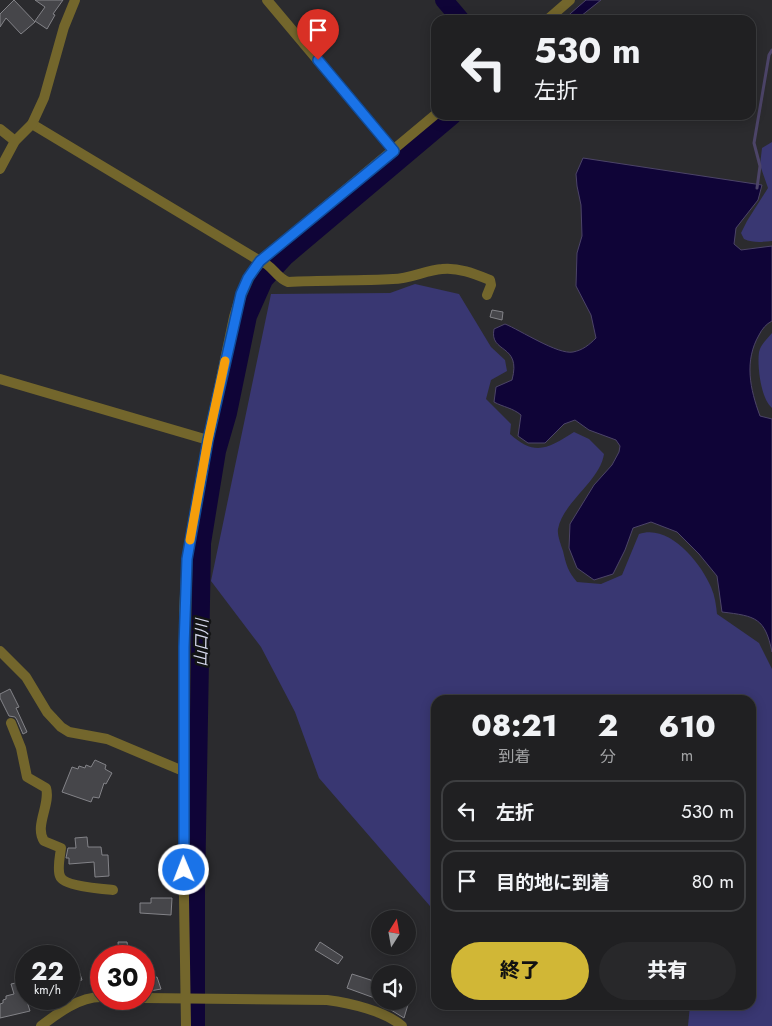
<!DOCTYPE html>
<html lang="ja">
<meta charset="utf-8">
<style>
body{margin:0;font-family:Jost,"Noto Sans JP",sans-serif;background:#28282a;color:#f1f3f6;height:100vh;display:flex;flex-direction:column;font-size:19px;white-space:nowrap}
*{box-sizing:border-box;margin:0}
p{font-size:16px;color:#a2a3a5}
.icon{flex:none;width:28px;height:28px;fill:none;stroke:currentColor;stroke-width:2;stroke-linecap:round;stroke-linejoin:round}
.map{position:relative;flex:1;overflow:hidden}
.details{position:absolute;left:431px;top:695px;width:325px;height:315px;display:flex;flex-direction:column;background:#202022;border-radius:15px;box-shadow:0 2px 12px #0003,0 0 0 1px #3d3e40}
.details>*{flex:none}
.top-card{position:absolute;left:431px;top:15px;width:325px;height:105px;border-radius:15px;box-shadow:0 2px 12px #0003,0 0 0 1px #3d3e40;background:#202022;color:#f1f3f6;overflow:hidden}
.needle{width:32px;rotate:11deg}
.tools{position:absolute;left:371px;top:910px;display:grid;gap:10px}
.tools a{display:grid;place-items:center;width:45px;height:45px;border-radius:50%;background:#202022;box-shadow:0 2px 12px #0003,0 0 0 1px #3d3e40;font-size:25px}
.speed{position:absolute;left:15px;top:945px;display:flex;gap:10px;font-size:25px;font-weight:700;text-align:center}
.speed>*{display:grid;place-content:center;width:65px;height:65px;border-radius:50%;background:#202022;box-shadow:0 2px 12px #0003,0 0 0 1px #3d3e40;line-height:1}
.speed small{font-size:12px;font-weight:400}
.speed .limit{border:8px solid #d22;background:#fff;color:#111}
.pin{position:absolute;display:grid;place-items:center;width:42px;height:42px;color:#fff;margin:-51px -21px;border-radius:50% 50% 50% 0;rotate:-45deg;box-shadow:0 0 5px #0007}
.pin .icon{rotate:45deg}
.me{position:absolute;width:55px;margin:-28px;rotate:359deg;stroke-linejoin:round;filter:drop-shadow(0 0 4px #0008)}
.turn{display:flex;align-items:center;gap:18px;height:105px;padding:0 20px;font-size:22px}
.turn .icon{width:65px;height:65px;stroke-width:2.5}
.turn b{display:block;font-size:35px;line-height:42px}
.eta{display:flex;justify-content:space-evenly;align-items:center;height:85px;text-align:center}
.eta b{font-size:30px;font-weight:800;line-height:35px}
.button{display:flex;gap:10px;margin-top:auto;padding:10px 20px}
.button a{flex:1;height:58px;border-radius:30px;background:#d1b736;color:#111;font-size:20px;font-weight:800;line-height:58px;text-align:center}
.button a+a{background:#28282a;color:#f1f3f6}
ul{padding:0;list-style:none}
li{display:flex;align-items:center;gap:15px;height:62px;margin:0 10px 8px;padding:0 10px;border:2px solid #3d3e40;border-radius:15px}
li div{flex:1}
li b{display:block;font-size:19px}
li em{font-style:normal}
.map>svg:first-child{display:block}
.green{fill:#393772}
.water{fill:#0f0437;stroke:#4c4468}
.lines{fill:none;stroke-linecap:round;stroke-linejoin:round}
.stream{stroke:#4c4468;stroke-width:3}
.river{stroke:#0f0437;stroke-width:18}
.building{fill:#46464a;stroke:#838388}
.minor{stroke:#73662c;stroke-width:10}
.route-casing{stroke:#114b97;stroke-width:12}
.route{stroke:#1a73e8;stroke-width:9}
.slow{stroke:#f59e0b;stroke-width:9}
.labels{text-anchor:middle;stroke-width:5;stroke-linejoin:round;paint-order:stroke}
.water-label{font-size:16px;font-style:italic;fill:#d6d8ed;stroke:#131415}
</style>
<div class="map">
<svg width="772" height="1026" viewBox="0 0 772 1026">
<rect width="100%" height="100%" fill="#2b2b2e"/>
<g class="green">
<path d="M772 142V241C762 242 753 243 744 239L741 233 747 221 768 188 760 165 762 148Z"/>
<path d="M415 284 459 294 491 347 505 360 507 371 491 380 486 399 511 424 510 434C535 457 549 448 574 432L589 439 604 454C600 481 563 502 558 529 557 535 561 545 563 551 566 564 568 572 577 582L601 584 622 575 639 534C669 523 701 563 711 587 715 596 716 605 717 614L759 643 772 669V1026H688L690 1005H751V700H436V913L319 778 295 712 261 647 211 581 271 294 390 293Z"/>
<path d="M772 333V408C761 399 757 367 759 352 761 344 767 339 772 333Z"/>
</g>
<g class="water">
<polygon points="586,0 601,0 576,20 563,20"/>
<path d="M583 158 762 185 758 200 736 228 734 244 741 250 772 246V321C766 324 762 329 759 335 744 361 750 389 760 416L772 419V652C765 618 756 616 722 612L717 576 699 554 677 532 651 522 633 528 625 550 613 574 594 580 577 568 569 548 570 524 594 485 612 465 619 452 620 446 616 440 589 430 575 420 564 424 545 443H528L518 436 521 415C513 408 503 407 494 402L496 387 512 380C522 343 489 354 494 329L505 324C520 330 558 355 573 352 583 350 589 345 596 338L591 315 576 286 577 253 582 236 581 205 577 186 576 174Z"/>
</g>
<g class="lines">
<polyline class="stream" points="757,188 760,166 754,143 769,55 772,50"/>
<g class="river">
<polyline points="444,0 461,20"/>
<polyline points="196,1026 196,891 202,543 217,451 228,413 248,316 264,280 286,256 453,115"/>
</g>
</g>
<g class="building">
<polygon points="14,0 35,22 21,34 6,18 0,27 0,14"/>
<polygon points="35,0 63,0 53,14 55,15 47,29 35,21 45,7"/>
<polygon points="492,310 503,312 502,320 490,317"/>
<polygon points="10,689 19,707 16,708 27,732 23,734 17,720 15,717 9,716 0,698 0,694"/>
<polygon points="95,760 106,765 105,769 112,773 106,784 104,783 99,798 93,797 91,802 62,792 72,767 78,769 79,766 85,768 86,765 91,767"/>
<polygon points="87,837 88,847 101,847 102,855 108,855 109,876 95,877 94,862 69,864 69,858 66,858 68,848 76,848 75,838"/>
<polygon points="151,898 172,898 171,915 140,913 140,903 151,903"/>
<polygon points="118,942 127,942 129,956 119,956"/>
<polygon points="320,942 343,957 338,964 315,950"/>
<polygon points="144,956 146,956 152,978 157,977 161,989 150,991 149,987 144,988"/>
<polygon points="77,965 82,980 69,983 69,967"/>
<polygon points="352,974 380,983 380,1000 347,988"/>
<polygon points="20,982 23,996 25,995 30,1011 0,1018 0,1004 3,1003 3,1000 6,999 6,996 14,994 11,984"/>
<polygon points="394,1001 409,1001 404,1018 391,1010"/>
</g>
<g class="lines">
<g class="minor">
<polyline points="267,0 394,151"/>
<polyline points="547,20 570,0"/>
<path d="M32 124 260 261C272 264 276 278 288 282 323 280 358 281 393 279 410 279 426 270 442 269 458 267 475 274 490 280L491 285 487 295"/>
<polyline points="0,129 15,141"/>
<polyline points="0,169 15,141 32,124 44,98 64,27 75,0"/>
<polyline points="0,379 208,440"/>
<polyline points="0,651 26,677 47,712 61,727 69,732 107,739 183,771"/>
<path d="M11 723 21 748 27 777 46 788C51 804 34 826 44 841L61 848C60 856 57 869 60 876 63 886 102 889 113 890"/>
<path d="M144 998 327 1000C350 1003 385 1011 402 1026"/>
<path d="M41 1026C58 1013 79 997 101 997"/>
<polyline points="186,1026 183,833 184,611 187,559 208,440 234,317 241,294 248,278 260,261 436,114"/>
</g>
</g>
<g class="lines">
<defs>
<polyline id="route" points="184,870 184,647 187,559 208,440 241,294 248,278 260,261 394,151 318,60"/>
</defs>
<use href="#route" class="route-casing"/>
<use href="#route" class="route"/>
<polyline class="slow" points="190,540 208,440 225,361"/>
</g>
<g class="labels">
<g class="water-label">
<text transform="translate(201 643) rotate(-89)" y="6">山口川</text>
</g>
</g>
</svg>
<div class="tools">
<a><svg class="needle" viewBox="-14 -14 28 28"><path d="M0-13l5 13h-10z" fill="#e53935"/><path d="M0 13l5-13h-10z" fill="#a2a3a5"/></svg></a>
<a><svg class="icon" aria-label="sound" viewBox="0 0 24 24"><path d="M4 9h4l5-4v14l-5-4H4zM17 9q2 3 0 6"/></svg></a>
</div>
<div class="speed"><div>22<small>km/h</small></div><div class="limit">30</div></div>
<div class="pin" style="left:318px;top:60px;background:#d93025"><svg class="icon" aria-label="arrive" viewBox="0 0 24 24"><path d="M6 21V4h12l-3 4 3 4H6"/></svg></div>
<svg class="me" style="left:184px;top:870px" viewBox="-20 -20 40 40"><circle r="17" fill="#1a73e8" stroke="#fff" stroke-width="3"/><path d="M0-11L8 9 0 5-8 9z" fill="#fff"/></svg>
<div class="top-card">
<div class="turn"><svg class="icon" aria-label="left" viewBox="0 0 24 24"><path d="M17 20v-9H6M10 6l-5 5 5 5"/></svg><div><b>530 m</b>左折</div></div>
</div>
<section class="details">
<div class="eta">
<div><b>08:21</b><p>到着</p></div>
<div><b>2</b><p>分</p></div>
<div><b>610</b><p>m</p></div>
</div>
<ul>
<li><svg class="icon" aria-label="left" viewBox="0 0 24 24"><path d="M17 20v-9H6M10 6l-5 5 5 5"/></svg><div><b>左折</b></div><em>530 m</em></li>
<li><svg class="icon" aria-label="arrive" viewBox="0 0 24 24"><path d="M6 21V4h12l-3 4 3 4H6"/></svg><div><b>目的地に到着</b></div><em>80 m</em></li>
</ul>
<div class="button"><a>終了</a><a>共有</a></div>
</section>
</div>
